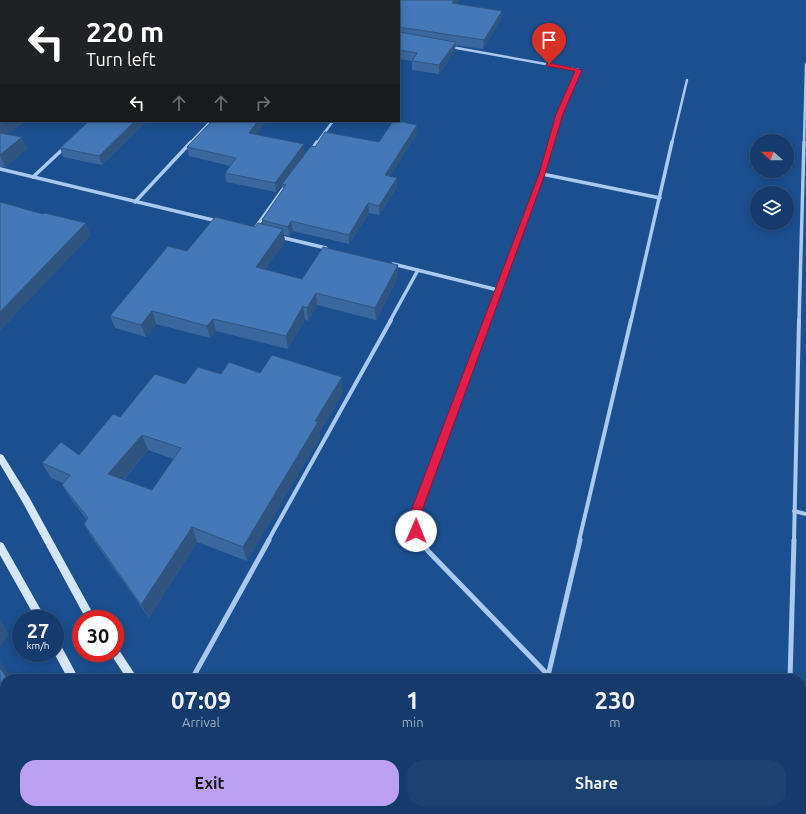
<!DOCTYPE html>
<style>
body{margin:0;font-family:Ubuntu,sans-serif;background:#1d4271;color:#f1f3f6;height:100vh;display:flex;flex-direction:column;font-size:15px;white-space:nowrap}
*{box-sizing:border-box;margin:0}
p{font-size:13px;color:#9dadc1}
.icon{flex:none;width:22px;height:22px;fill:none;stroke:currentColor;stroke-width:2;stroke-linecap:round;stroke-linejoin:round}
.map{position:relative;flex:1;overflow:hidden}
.details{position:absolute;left:0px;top:674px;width:806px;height:140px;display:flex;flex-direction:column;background:#143b6b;border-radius:16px 16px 0 0;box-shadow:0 2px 10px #0003,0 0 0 1px #33557e}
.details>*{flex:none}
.guide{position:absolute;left:0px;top:0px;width:400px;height:122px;box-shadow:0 2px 10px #0003,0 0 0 1px #33557e;background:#202124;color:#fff;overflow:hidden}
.needle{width:26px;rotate:291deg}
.buttons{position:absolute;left:750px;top:134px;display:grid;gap:8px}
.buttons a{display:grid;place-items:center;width:44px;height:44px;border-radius:50%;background:#143b6b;box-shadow:0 2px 10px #0003,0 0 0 1px #33557e;font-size:20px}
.speed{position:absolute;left:12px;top:610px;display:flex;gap:8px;font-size:20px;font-weight:700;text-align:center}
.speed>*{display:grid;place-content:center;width:52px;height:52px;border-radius:50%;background:#143b6b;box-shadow:0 2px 10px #0003,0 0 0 1px #33557e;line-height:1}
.speed small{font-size:10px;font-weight:400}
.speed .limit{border:6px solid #d22;background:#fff;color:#111}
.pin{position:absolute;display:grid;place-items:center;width:34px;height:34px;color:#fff;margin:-41px -17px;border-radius:50% 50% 50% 0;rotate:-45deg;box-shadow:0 0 4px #0007}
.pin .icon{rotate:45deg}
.me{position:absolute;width:44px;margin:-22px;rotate:1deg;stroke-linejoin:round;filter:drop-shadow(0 0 3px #0008)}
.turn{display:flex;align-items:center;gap:14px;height:84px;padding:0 20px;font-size:18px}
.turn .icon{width:52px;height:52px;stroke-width:2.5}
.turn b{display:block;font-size:28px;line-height:34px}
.lanes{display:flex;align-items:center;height:38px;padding:0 20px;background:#0003;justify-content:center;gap:20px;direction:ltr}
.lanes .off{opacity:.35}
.eta{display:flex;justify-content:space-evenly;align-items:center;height:68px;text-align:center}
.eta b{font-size:24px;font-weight:600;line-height:28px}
.primary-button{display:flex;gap:8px;margin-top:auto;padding:8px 20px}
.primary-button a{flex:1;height:46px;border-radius:16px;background:#bca0f2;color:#111;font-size:16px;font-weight:600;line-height:46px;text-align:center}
.primary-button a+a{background:#1d4271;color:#f1f3f6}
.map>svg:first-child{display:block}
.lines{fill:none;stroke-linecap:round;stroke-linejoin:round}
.street-far3{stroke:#a9c9ee;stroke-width:2.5}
.street-far2{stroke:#a9c9ee;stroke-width:3.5}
.street-far1{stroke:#a9c9ee;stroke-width:4}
.street{stroke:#a9c9ee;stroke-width:5}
.secondary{fill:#d6e6fa;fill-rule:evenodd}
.wall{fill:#3a679d;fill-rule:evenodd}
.shaded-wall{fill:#305480}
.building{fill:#4478b7;stroke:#305480;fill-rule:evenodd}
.route{fill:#e11d48;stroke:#92132f}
</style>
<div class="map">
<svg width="806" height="814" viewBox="0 0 806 814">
<rect width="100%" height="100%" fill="#1b4f8f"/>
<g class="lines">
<g class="street-far3">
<polyline points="451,47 579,70 559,114 551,143"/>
<polyline points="190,143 211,121"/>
<polyline points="317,143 333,121"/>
<polyline points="672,143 687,80"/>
<polyline points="804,143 806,64"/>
</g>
<g class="street-far2">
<polyline points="311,151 317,142"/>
<polyline points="0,169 217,221"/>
<polyline points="542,174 660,198"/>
<polyline points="33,177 64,148"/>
<polyline points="135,202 191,142"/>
<polyline points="256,227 286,185"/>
<polyline points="280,237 326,248"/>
<polyline points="393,264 498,290"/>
<polyline points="390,321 418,270"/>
<polyline points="487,321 542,174 551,142"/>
<polyline points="631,321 672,142"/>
<polyline points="799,321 804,142"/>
</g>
<g class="street-far1">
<polyline points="794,511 806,514"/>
<polyline points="268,541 391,320"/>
<polyline points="422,541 416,531 413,519 488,320"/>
<polyline points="579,541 631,320"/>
<polyline points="794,541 799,320"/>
</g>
<g class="street">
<polyline points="421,540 428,551 552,679"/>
<polyline points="548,676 580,540"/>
<polyline points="192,679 269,540"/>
<polyline points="790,679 794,540"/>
<polyline points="678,809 682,814"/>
<polyline points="786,809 786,814"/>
</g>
<g class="secondary">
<polygon points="0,454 3,455 29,497 96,619 86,619 23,503 0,464"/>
<polygon points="0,542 3,543 46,619 36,619 0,555"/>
<polygon points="55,640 59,642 79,679 68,679 54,653"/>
<polygon points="115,648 119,650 138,679 127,679 110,653 115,653"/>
<polygon points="145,809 158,809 161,814 148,814"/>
<polygon points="217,809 230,809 233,814 220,814"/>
</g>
</g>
<g class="wall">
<polygon points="7,0 460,0 457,4 502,11 501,20 483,49 455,45 455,51 439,74 412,70 412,61 399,59 399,1 6,1"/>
<polygon points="1,4 1,18 0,18 0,5"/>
<polygon points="0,88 1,121 25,121 9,134 22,137 27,149 5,167 0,167"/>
<polygon points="89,121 147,121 102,165 63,157 60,148"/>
<polygon points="212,121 267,121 256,134 305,153 276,192 226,182 225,173 230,166 189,156 187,147"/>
<polygon points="417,125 417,134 390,176 397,178 397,187 379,215 369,213 349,244 293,231 289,236 284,235 285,242 265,270 302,279 398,277 376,320 317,305 308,321 305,319 288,349 216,331 210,338 156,324 146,337 115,328 110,316 187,251 263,224 262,220 283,190 282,184 315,147 379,142"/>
<path d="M260 373 343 393 319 433 320 437 247 561 197 542 149 618 92 538 84 524 87 520 71 499 62 485 63 483 51 478 42 463 79 455 120 417 185 384 221 374ZM148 450 173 459 152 490 124 480Z"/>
</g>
<g class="shaded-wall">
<rect x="306" y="0" width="6" height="1"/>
<polygon points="454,0 460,0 452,11 452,3"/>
<polygon points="502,11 501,20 483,49 484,40"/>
<polygon points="456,42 455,51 439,74 439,65"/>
<polygon points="4,121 25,121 0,142 0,124"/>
<polygon points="135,121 147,121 102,165 99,156"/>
<polygon points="258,121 267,121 250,142 249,133"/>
<polygon points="417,125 417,134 385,184 385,175"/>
<polygon points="22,137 27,149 5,167 0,155"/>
<polygon points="304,144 305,153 276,192 275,183"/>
<polygon points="397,178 397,187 379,215 379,206"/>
<polygon points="368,203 369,213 349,244 349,235"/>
<polygon points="291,221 293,231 289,236 288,227"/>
<polygon points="86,223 91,235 0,331 0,312"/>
<polygon points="283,229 285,242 258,280 256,267"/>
<polygon points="398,265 398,277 376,320 375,308"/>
<polygon points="316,293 317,305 308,321 307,308"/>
<polygon points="303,306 305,319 288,349 286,336"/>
<polygon points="152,311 156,324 146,337 141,325"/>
<polygon points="213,319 216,331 210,338 207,326"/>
<polygon points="342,377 343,393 319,433 320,437 247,561 243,547 315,421"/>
<polygon points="142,435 148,450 116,489 108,474"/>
<polygon points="192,527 197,542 149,618 141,605"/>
<polygon points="0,619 9,635 0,647"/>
<polygon points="0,661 12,679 8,679 0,668"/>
<polygon points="96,809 101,809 104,814 99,814"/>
</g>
<g class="building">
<polygon points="7,0 306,0 306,1 6,1"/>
<polygon points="342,0 454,0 452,3 502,11 484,40 399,27 399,1 348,1"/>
<polygon points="1,4 1,11 0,11 0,5"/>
<polygon points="399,32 456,42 439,65 412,61 417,53 399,50"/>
<polygon points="1,87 1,121 4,121 0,124 0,88"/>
<polygon points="89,121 135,121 99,156 60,148"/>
<polygon points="212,121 258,121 249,133 304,144 275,183 225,173 236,158 187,147"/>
<polygon points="393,121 398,121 417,125 385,175 397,178 379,206 368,203 349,235 291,221 288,227 262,220 286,185 282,184 311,146 315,147 325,132 379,142"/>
<polygon points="0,133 22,137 0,155"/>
<polygon points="0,202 43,214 45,213 86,223 0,312"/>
<polygon points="215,217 255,227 258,223 283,229 256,267 302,279 323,247 398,265 375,308 316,293 307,308 303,306 286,336 213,319 207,326 152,311 141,325 110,316 168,246 187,251"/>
<path d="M272 355 342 377 315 421 318 422 243 547 192 527 141 605 84 524 88 518 62 485 70 475 42 463 61 442 79 455 113 414 120 417 155 374 185 384 198 367 221 374 229 362 260 373ZM142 435 181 448 152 490 108 474Z"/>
<polygon points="0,668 8,679 5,679 5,809 96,809 99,814 0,814"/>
</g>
<polygon class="route" points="549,63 582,70 563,114 545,174 419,519 421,531 416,536 411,531 408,519 539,174 556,114 575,71 547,66 546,64"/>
</svg>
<div class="buttons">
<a><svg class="needle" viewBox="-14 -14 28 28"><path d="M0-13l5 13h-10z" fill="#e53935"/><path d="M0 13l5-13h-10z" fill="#9dadc1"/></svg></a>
<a><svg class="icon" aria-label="layers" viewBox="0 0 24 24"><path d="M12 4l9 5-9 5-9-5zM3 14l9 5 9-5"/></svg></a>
</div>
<div class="speed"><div>27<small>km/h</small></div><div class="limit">30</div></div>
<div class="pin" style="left:549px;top:64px;background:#d93025"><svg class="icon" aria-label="arrive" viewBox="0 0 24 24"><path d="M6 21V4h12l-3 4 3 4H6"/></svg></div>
<svg class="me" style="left:416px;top:531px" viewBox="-20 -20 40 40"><circle r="19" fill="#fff"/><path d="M0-13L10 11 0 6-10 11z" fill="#e11d48"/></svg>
<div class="guide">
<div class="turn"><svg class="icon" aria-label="left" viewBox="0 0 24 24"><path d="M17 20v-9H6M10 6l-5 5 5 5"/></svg><div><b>220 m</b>Turn left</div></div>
<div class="lanes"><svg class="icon" aria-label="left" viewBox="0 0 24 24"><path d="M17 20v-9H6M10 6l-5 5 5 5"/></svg><svg class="icon off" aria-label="ahead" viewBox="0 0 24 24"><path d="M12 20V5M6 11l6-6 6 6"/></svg><svg class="icon off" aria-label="ahead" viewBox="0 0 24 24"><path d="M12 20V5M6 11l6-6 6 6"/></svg><svg class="icon off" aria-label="right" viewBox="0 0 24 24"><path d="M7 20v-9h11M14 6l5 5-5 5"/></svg></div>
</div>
<section class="details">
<div class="eta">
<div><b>07:09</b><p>Arrival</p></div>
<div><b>1</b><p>min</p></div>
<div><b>230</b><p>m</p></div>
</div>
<div class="primary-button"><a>Exit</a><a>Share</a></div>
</section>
</div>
